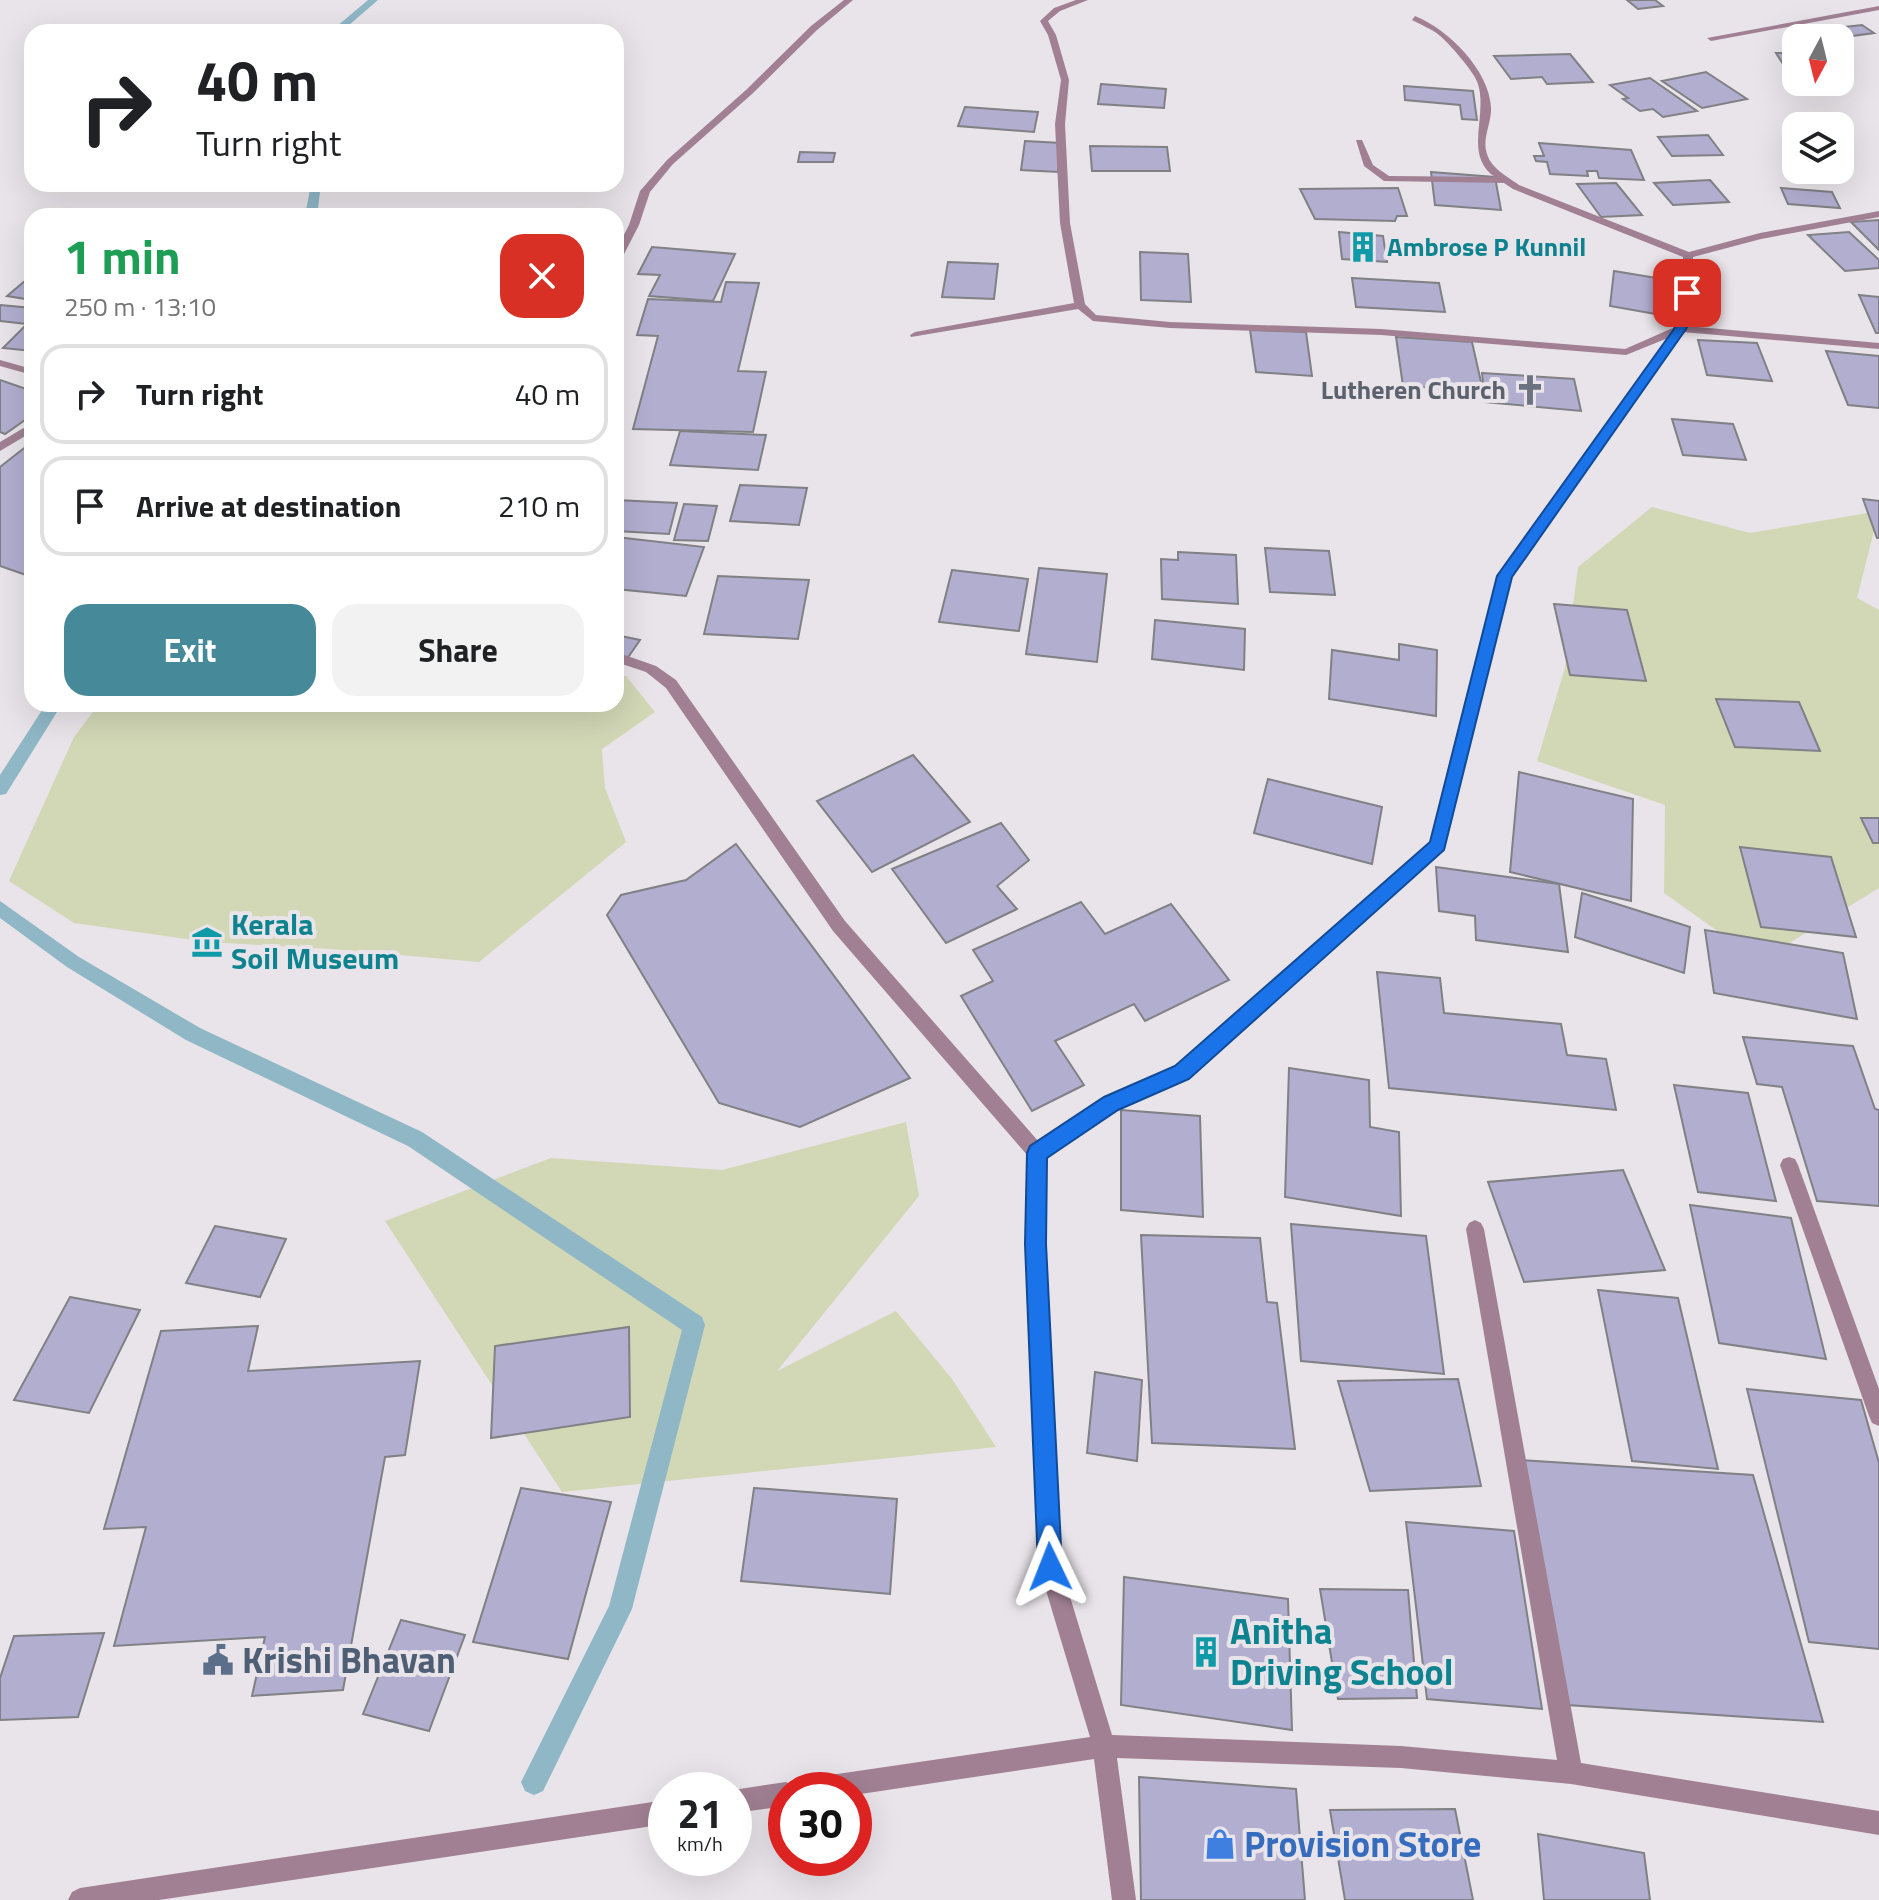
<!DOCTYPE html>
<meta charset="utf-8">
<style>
body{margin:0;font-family:"Titillium Web",sans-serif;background:#f2f2f2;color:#202124;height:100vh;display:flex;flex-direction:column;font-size:30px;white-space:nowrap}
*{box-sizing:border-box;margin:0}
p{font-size:26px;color:#757577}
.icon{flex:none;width:44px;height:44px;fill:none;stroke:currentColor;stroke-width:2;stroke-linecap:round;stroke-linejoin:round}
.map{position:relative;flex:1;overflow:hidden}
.sheet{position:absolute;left:24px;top:208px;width:600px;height:504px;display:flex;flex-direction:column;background:#fff;border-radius:24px;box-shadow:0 8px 32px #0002}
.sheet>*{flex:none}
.hud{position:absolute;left:24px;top:24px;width:600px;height:168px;border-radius:24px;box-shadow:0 8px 32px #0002;background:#fff;color:#202124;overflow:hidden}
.needle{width:52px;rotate:187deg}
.tools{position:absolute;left:1782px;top:24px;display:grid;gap:16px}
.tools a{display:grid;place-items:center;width:72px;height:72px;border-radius:16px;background:#fff;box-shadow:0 8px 32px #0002;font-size:40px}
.speed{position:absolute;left:648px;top:1772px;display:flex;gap:16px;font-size:40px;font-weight:700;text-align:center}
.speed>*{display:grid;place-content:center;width:104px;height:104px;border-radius:50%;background:#fff;box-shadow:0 8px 32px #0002;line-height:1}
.speed small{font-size:20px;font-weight:400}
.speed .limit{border:12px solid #d22;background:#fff;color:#111}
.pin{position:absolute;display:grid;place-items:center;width:68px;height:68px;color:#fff;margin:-34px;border-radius:16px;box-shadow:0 4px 12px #0006}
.me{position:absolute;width:88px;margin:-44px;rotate:358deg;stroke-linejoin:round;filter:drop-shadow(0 0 6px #0008)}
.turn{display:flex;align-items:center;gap:28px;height:168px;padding:0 40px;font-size:36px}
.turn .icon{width:104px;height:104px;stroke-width:2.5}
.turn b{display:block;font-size:56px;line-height:68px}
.round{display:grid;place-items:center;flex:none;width:84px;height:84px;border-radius:24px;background:#f2f2f2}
.headline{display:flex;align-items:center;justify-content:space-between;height:136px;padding:0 40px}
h1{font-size:48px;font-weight:700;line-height:60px;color:#1e9e55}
.action{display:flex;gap:16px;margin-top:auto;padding:16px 40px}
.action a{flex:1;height:92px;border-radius:24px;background:#468998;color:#fff;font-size:32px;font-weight:700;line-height:92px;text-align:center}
.action a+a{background:#f2f2f2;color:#202124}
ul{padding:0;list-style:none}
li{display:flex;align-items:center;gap:24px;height:100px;margin:0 16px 12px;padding:0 24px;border:4px solid #e0e0e0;border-radius:24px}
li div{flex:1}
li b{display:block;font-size:30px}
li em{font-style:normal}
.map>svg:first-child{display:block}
.green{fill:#d2d7b6}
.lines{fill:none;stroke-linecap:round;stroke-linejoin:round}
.stream{fill:#8fb7c6;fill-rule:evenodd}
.building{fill:#b1aed0;stroke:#808085;stroke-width:2}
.minor{fill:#a18093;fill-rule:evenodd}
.route{fill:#1a73e8;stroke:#114b97;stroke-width:2}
.labels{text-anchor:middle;stroke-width:8;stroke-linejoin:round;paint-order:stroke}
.far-culture-label{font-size:26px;font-weight:bold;fill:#0d838f;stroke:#e9e4e9;text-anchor:start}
.far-worship-label{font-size:26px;font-weight:bold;fill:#5b616d;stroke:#e9e4e9;text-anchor:end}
.culture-label{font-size:30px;font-weight:bold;fill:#0d838f;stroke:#e9e4e9;text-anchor:start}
.near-culture-label{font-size:36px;font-weight:bold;fill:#0d838f;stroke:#e9e4e9;text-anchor:start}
.near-service-label{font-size:36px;font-weight:bold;fill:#4e5e75;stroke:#e9e4e9;text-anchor:start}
.near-shop-label{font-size:36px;font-weight:bold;fill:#366cbe;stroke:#e9e4e9;text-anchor:start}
</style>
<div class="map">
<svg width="1879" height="1900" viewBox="0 0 1879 1900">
<rect width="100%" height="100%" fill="#e9e4e9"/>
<g class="green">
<polygon points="1652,507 1750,533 1879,511 1857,598 1879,610 1879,888 1760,961 1664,893 1665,805 1537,761 1565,668 1578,567"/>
<polygon points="616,676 626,676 655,712 602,749 605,788 626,842 479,962 331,949 207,942 74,923 9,881 74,737 99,704 616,704"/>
<polygon points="906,1122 919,1196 777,1371 896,1311 952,1379 996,1447 562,1492 385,1221 551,1158 722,1170"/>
</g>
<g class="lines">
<g class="stream">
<polygon points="368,0 378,0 341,32 330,32"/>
<polygon points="311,184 321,184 317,216 305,216"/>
<polygon points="46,704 62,704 6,794 0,795 0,775"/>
<polygon points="0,901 79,957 200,1028 422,1132 702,1317 705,1325 632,1609 543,1791 534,1795 525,1791 521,1782 609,1606 682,1330 408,1146 186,1040 67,967 0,918"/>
</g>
</g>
<g class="building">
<polygon points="1627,0 1655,0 1663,6 1638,9"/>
<polygon points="1798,25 1822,29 1821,38 1796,36"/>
<polygon points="1862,25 1874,33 1838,38 1826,29"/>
<polygon points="1776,53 1796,53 1796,75 1790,75"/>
<polygon points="1570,54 1593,82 1547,84 1542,77 1511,79 1494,56"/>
<polygon points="1706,72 1747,99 1702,108 1662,81"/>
<polygon points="1650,78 1697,111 1663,117 1653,109 1640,111 1623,99 1628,98 1610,85"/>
<polygon points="1101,84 1166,89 1164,108 1098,104"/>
<polygon points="1404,86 1473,91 1477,120 1462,119 1460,105 1405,100"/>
<polygon points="965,107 1038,112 1034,132 958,126"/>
<polygon points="1708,135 1723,155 1672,156 1658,137"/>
<polygon points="1025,141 1061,143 1058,172 1021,170"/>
<polygon points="1539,143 1631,150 1644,180 1599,178 1597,171 1587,171 1588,176 1550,174 1547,162 1536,161 1534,156 1544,156"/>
<polygon points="1090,146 1167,147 1170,171 1092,171"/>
<polygon points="800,152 835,153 833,162 798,162"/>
<polygon points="1431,172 1495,177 1501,210 1435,205"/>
<polygon points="1710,180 1729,202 1673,205 1654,183"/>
<polygon points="1616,183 1642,215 1601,217 1577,184"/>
<polygon points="1398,188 1407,216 1397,216 1395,221 1315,219 1300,189"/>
<polygon points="1781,188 1832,192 1840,208 1788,204"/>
<polygon points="1879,220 1879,250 1851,222"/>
<polygon points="1339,232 1383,236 1387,262 1342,259"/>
<polygon points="1849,232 1879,260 1879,268 1845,271 1808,235"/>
<polygon points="652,247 735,254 713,301 649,296 660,275 638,274"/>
<polygon points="1140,252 1188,254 1191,302 1141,300"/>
<polygon points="948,262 998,264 994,299 942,297"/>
<polygon points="1614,271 1669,280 1667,316 1610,306"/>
<polygon points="32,275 32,300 7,296"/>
<polygon points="1352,278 1439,283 1445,312 1356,307"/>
<polygon points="726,282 759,283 738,371 766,372 753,432 633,429 658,336 637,335 648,299 721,302"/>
<polygon points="1859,295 1879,297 1879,333 1876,333"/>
<polygon points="0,305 32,308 32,351 3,348 27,324 0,321"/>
<polygon points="1250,330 1306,332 1312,376 1256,372"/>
<polygon points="1396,337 1472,342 1483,391 1403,386"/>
<polygon points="1698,340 1757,343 1772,381 1707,375"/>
<polygon points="1826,351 1879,356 1879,408 1848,405"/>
<polygon points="1482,373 1574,379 1581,411 1485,402"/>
<polygon points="0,380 32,391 32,415 5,434 0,432"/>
<polygon points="1672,419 1733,424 1746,460 1683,455"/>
<polygon points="680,431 766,435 758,470 670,465"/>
<polygon points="28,445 32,446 32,573 29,576 0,566 0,467"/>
<polygon points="740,485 807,488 799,525 730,521"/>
<polygon points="1863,499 1879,501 1879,538 1877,538"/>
<polygon points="616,500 677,503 669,534 616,531"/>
<polygon points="684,504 717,506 708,541 674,540"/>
<polygon points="616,537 704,547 686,596 616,589"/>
<polygon points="1265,548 1329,551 1335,595 1270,592"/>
<polygon points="1178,552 1236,555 1238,604 1162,599 1161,559 1178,560"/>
<polygon points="1039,568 1107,574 1097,662 1026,654"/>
<polygon points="952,570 1028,579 1019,631 939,622"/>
<polygon points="718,576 809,580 798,639 704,634"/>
<polygon points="1554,604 1627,610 1646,681 1570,675"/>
<polygon points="1155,620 1245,629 1244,670 1152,659"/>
<polygon points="616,635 640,640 618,672 616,672"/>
<polygon points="1399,644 1437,650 1436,716 1329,699 1332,650 1399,660"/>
<polygon points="1716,699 1799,702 1820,751 1735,747"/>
<polygon points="913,755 970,822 872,872 817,801"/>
<polygon points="1519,772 1633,799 1631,901 1510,872"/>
<polygon points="1268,779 1382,807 1372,864 1254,833"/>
<polygon points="1861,818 1879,818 1879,843 1873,843"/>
<polygon points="1001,823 1029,860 997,886 1017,909 946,943 892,869"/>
<polygon points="736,844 910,1078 800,1127 719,1103 607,915 621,895 686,880"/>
<polygon points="1740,847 1831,857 1856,937 1761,927"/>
<polygon points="1436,867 1559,884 1568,952 1476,940 1475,916 1439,911"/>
<polygon points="1582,893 1690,927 1684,973 1575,937"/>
<polygon points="1081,902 1105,934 1171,904 1229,980 1145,1021 1134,1004 1055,1041 1084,1085 1032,1111 961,996 993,981 973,950"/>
<polygon points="1705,930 1843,953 1857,1019 1714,993"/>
<polygon points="1377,972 1440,978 1444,1013 1561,1024 1567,1055 1606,1059 1616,1110 1389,1088"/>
<polygon points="1743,1037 1853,1046 1875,1109 1879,1110 1879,1206 1817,1201 1782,1087 1757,1084"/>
<polygon points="1289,1068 1369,1080 1370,1127 1399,1132 1401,1216 1285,1197"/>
<polygon points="1674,1085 1748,1093 1776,1201 1698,1192"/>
<polygon points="1121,1110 1200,1116 1203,1217 1121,1210"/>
<polygon points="1623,1170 1665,1270 1524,1282 1488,1182"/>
<polygon points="1690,1205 1791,1218 1826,1359 1719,1343"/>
<polygon points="1291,1224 1426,1236 1444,1374 1301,1361"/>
<polygon points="215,1226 286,1239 260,1297 186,1283"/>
<polygon points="1141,1235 1260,1238 1267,1302 1277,1303 1295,1449 1152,1443"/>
<polygon points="1598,1290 1678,1298 1718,1469 1632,1461"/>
<polygon points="70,1297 140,1310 89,1413 14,1400"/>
<polygon points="258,1326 248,1371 420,1361 405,1455 385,1457 343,1690 252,1696 265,1637 114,1646 146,1527 104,1529 161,1331"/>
<polygon points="629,1327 630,1417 491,1438 495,1346"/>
<polygon points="1095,1372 1142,1380 1137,1461 1087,1453"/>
<polygon points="1458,1379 1481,1486 1370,1491 1338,1381"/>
<polygon points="1747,1389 1861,1400 1879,1463 1879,1649 1809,1642"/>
<polygon points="1521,1460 1753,1475 1823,1722 1567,1705"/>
<polygon points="521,1488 611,1502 568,1659 473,1642"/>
<polygon points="754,1488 897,1499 890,1594 741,1581"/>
<polygon points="1406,1522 1514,1531 1542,1709 1427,1699"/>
<polygon points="1124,1577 1288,1599 1292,1730 1121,1705"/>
<polygon points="1320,1589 1408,1590 1417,1698 1338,1699"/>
<polygon points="401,1620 465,1635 429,1731 363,1714"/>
<polygon points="104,1633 78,1717 0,1720 0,1678 14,1636"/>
<polygon points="1139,1777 1296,1789 1305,1900 1141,1900"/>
<polygon points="1455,1809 1473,1900 1345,1900 1330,1810"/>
<polygon points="1538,1834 1644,1853 1650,1900 1544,1900"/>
</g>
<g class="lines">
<g class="minor">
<polygon points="844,0 853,0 817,30 752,94 673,164 650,192 639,225 621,260 616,263 616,250 629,225 640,191 667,160 746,90 811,26"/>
<path d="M1076 0H1088L1060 11 1048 21 1056 35 1069 80 1065 124 1070 223 1085 304 1096 315 1170 322 1381 329 1625 349 1675 327 1682 302 1683 257 1513 189 1504 183 1384 181 1364 166 1356 140H1362L1373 165 1389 176 1495 177C1463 155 1488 117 1478 84 1475 73 1449 43 1439 35 1432 29 1421 25 1412 20L1415 16C1448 29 1489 70 1491 107 1492 121 1483 137 1486 150 1489 168 1507 176 1519 185L1689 252 1760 233 1879 211V217L1761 239 1693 257 1692 302 1686 326 1879 343V349L1683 332 1511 577 1443 849 1188 1077 1117 1109 1046 1157 1045 1244 1061 1567 1112 1735 1401 1746 1557 1760 1466 1229 1469 1223 1475 1220 1481 1223 1484 1229 1581 1763 1879 1811V1835L1571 1784 1401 1768 1117 1758 1136 1900H1112L1094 1759 854 1795V1790H798L802 1782 810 1778 1090 1737 1039 1567 1027 1244 1028 1156 833 931 666 688 646 672 616 662V652L656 666 676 680 845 921 1039 1142 1105 1097 1176 1067 1431 842 1499 576 1668 338 1626 355 1381 335 1170 328 1093 321 1078 309 911 337 910 335 915 332 1074 303 1060 223 1055 124 1061 80 1048 35 1040 21 1054 8Z"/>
<polygon points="1879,6 1879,10 1711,41 1707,38"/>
<polygon points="0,360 32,369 32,375 0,366"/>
<polygon points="32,423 32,432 0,451 0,442"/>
<polygon points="1789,1157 1795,1159 1798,1165 1879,1389 1879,1426 1872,1423 1869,1416 1780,1165 1783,1159"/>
<polygon points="786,1782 794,1786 796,1790 786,1790 786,1806 734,1813 733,1790"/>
<polygon points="666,1800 666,1824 159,1900 68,1900 72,1892 80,1888"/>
</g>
</g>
<polygon class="route" points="1687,290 1693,293 1695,312 1686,329 1512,577 1444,850 1189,1079 1118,1110 1047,1158 1046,1244 1062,1567 1058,1575 1050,1579 1041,1575 1038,1567 1025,1244 1027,1153 1030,1146 1104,1097 1175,1066 1430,842 1497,576 1674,329 1683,312 1681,293"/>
<defs>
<symbol id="building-bare" viewBox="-9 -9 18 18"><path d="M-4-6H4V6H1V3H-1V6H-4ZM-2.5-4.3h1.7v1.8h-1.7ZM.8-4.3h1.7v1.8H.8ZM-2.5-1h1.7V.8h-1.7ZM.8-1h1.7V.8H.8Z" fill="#0f9aa8" stroke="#e9e4e9" stroke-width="2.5" paint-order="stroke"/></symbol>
<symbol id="church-bare" viewBox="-9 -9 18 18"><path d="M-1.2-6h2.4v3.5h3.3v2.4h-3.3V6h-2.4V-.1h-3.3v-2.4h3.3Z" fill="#6b7280" stroke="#e9e4e9" stroke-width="2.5" paint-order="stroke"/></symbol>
<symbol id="museum-bare" viewBox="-9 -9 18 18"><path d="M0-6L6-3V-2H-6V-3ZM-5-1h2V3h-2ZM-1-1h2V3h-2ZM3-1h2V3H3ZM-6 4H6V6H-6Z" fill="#0f9aa8" stroke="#e9e4e9" stroke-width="2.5" paint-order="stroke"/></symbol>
<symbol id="civic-bare" viewBox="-9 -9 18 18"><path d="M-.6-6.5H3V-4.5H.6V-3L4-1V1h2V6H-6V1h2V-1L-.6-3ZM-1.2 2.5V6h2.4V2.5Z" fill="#5c6f8a" stroke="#e9e4e9" stroke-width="2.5" paint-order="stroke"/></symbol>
<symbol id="shop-bare" viewBox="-9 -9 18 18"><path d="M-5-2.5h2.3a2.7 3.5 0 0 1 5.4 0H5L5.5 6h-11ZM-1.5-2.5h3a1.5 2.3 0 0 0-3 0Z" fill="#3f7fe0" stroke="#e9e4e9" stroke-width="2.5" paint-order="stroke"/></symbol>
</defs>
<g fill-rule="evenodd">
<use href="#building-bare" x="1341" y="225" width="44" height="44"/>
<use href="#church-bare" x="1508" y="368" width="44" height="44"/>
<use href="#museum-bare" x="185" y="920" width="44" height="44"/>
<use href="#building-bare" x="1184" y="1630" width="44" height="44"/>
<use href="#civic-bare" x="196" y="1638" width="44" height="44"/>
<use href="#shop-bare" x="1198" y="1822" width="44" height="44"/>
</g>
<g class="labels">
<g class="far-culture-label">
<text x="1387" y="256">Ambrose P Kunnil</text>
</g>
<g class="far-worship-label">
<text x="1506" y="399">Lutheren Church</text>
</g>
<g class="culture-label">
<text x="231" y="935">Kerala<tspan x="231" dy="34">Soil Museum</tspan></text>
</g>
<g class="near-culture-label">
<text x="1230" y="1644">Anitha<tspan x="1230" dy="41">Driving School</tspan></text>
</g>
<g class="near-service-label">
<text x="242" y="1673">Krishi Bhavan</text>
</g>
<g class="near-shop-label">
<text x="1244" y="1857">Provision Store</text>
</g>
</g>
</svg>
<div class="tools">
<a><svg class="needle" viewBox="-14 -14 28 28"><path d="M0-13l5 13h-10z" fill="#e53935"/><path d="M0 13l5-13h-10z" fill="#757577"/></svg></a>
<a><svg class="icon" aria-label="layers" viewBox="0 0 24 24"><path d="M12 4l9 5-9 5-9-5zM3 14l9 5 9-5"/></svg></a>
</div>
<div class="speed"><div>21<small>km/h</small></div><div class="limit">30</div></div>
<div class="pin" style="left:1687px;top:293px;background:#d93025"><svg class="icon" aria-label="arrive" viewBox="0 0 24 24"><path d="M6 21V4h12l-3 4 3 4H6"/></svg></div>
<svg class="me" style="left:1050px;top:1567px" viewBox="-20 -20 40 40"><path d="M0-17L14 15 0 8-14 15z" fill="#1a73e8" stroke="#fff" stroke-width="4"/></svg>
<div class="hud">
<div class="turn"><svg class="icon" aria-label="right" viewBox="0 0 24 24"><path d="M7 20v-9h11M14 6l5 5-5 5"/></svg><div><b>40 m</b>Turn right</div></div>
</div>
<section class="sheet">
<div class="headline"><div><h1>1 min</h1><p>250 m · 13:10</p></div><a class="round" style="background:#d93025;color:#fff"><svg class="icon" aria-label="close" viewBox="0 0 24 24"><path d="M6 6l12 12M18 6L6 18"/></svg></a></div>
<ul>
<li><svg class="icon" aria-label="right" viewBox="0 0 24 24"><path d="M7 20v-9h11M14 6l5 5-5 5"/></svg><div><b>Turn right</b></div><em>40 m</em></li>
<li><svg class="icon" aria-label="arrive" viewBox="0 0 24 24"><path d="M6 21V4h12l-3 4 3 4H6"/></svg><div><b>Arrive at destination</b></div><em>210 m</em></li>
</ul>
<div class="action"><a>Exit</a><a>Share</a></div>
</section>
</div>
